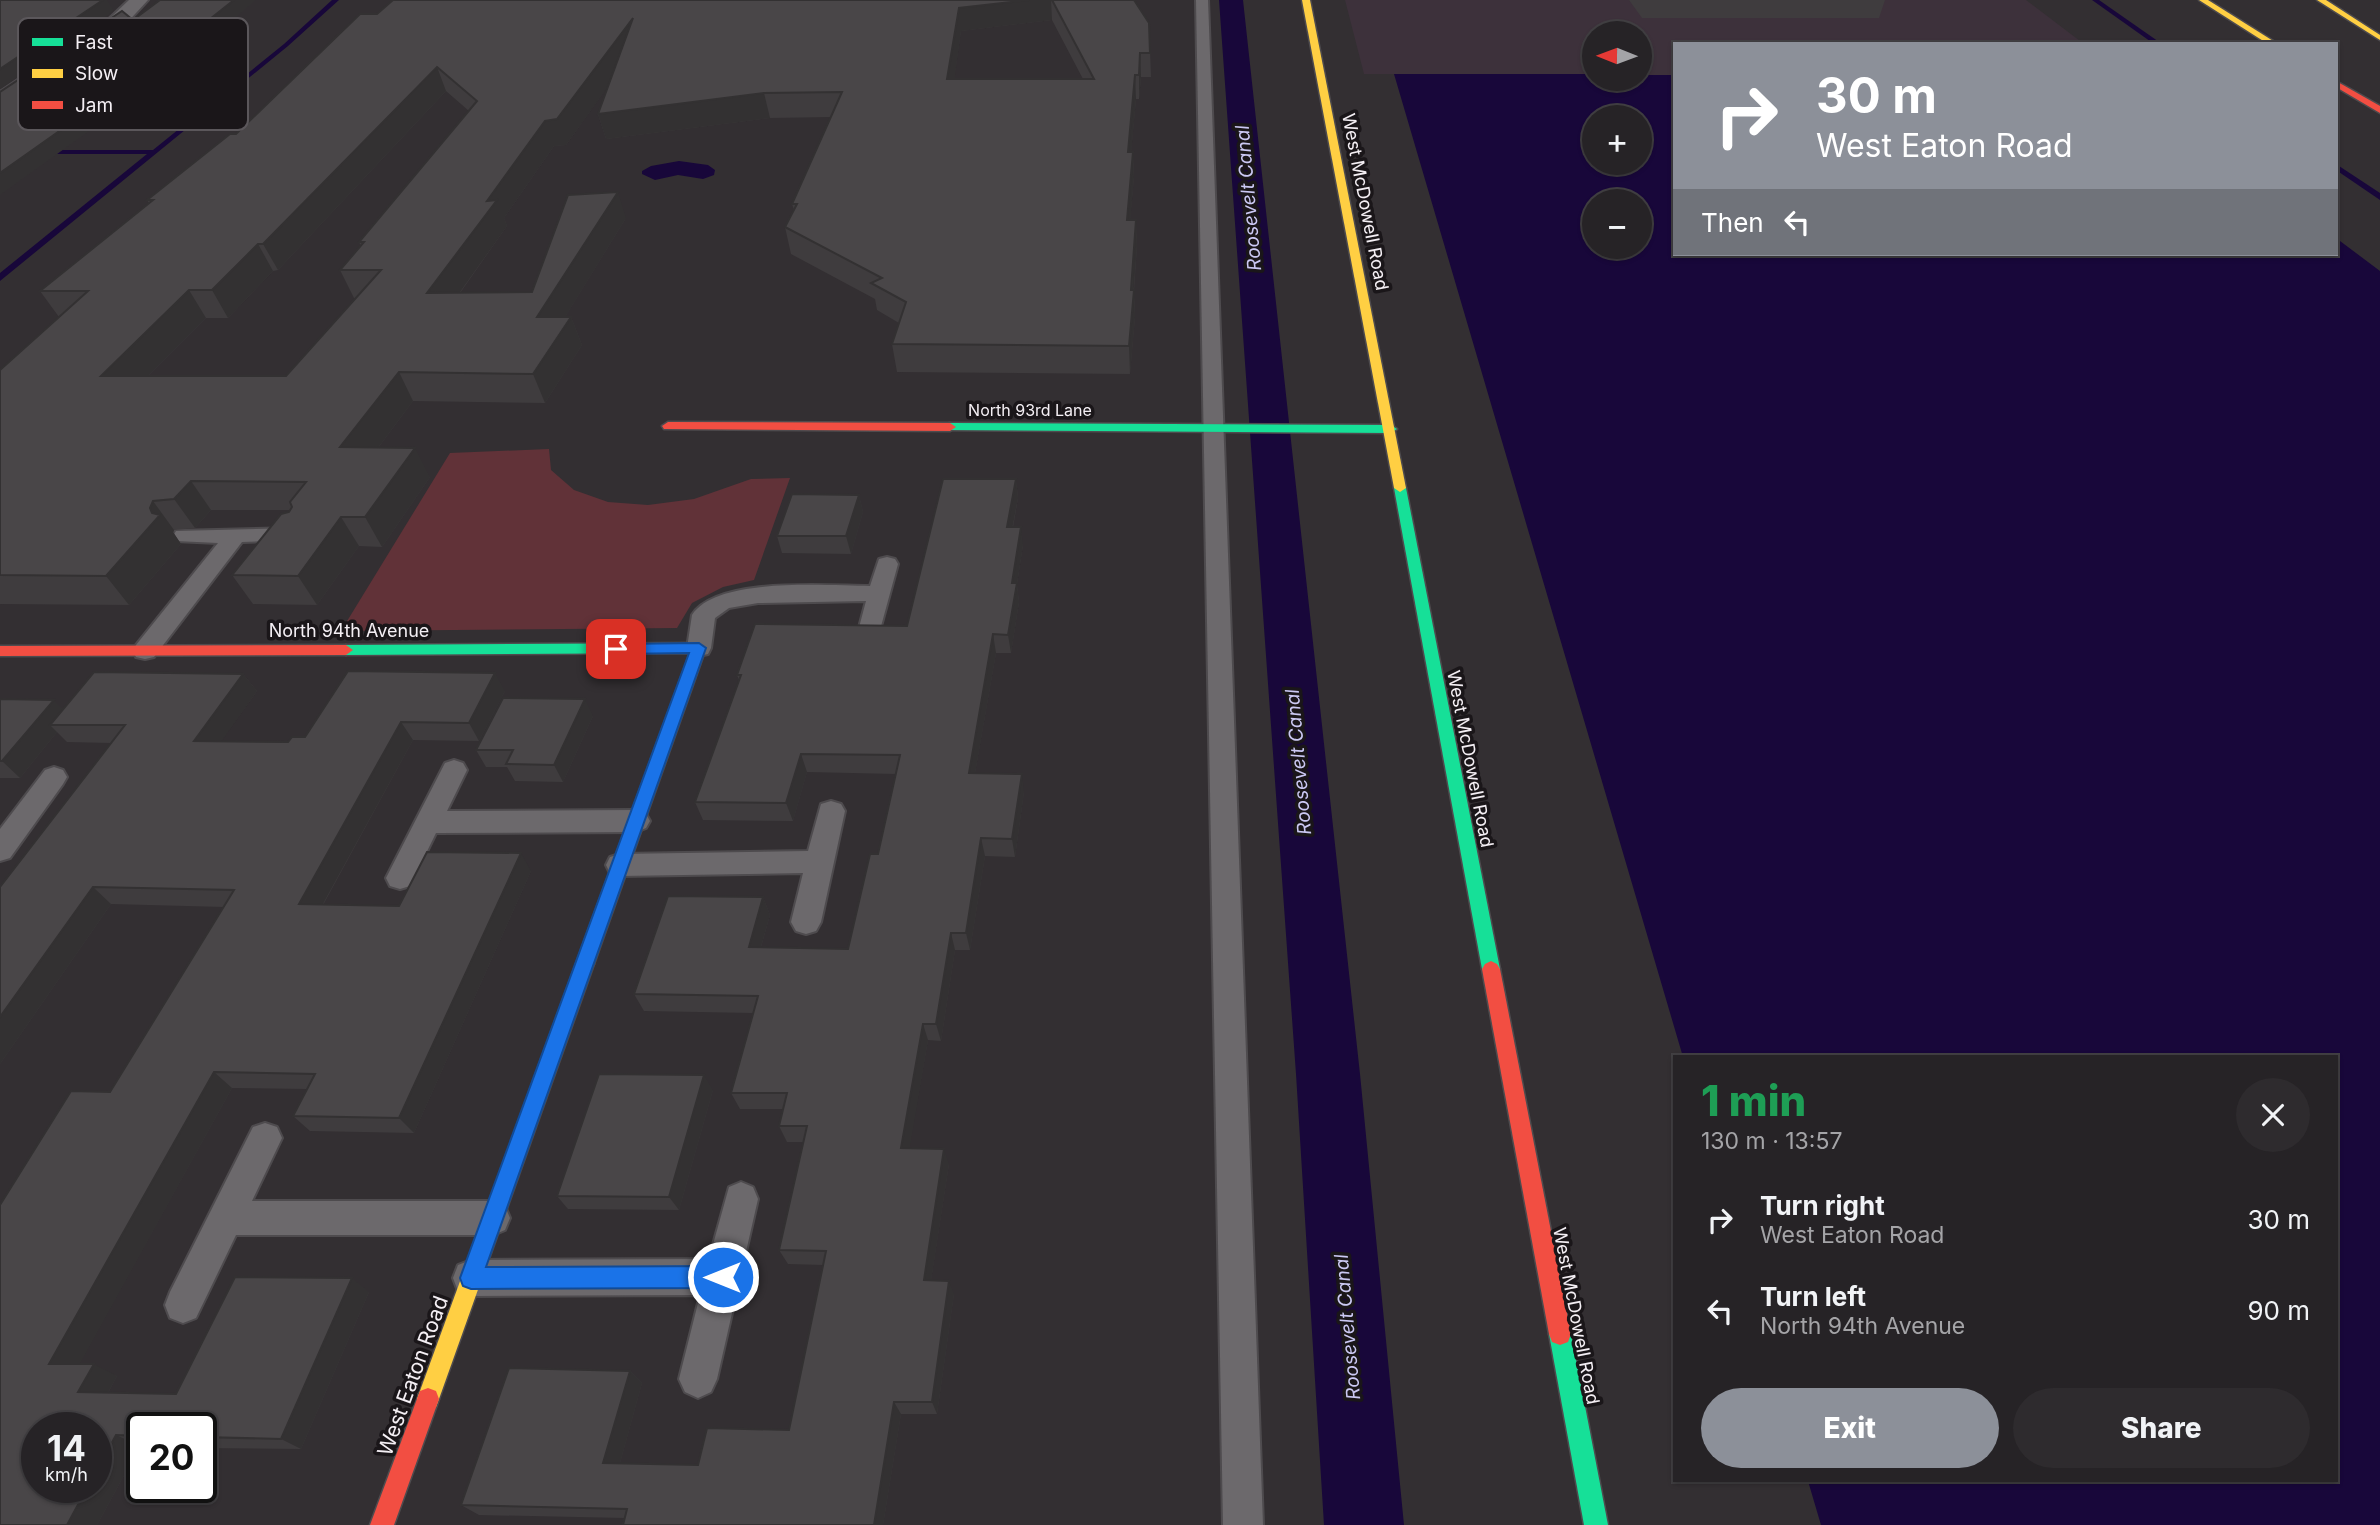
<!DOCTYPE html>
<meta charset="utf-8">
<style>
body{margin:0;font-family:Inter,sans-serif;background:#2e2b2e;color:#f1f3f6;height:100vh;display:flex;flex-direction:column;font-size:26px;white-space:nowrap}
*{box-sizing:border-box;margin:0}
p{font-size:23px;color:#a4a4a7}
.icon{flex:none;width:38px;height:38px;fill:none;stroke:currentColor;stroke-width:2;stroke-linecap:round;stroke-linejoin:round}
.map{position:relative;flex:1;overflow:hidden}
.details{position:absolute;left:1673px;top:1055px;width:665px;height:427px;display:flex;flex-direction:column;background:#262326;border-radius:0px;box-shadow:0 2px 5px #0004,0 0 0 2px #424043}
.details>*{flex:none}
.top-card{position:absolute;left:1673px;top:42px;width:665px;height:214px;border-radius:0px;box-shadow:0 2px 5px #0004,0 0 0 2px #424043;background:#8c9099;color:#fff;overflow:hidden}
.needle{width:46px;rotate:271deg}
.controls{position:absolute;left:1582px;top:21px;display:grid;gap:14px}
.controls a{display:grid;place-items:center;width:70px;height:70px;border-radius:50%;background:#262326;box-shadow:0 2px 5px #0004,0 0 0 2px #424043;font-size:35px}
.speed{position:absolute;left:21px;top:1412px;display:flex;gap:14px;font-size:35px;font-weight:700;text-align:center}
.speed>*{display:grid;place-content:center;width:91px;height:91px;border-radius:50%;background:#262326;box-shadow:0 2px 5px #0004,0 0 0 2px #424043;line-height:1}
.speed small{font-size:18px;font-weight:400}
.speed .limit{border:4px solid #111;border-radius:10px;background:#fff;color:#111}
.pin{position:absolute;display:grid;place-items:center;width:60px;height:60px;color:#fff;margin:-30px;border-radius:14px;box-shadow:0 4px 10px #0006}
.me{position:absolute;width:77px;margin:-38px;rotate:270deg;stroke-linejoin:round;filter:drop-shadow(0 0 5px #0008)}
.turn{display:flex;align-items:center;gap:24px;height:147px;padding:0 28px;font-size:32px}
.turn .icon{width:91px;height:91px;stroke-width:2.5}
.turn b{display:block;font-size:49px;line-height:60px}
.then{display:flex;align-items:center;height:66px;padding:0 28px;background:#0003;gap:14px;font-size:26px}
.round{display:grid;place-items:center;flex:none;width:74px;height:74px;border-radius:37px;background:#2e2b2e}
.overview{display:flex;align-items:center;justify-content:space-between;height:119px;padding:0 28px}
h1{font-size:42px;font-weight:800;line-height:52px;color:#1e9e55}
.button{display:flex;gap:14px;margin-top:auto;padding:14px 28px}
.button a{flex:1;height:80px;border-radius:42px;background:#8c9099;color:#fff;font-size:28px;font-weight:800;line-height:80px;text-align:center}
.button a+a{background:#2e2b2e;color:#f1f3f6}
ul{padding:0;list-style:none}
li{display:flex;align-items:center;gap:21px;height:91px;padding:0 28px}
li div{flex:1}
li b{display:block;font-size:26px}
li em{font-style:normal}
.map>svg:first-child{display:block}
.built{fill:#3d313b}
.green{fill:#613238}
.water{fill:#18073a;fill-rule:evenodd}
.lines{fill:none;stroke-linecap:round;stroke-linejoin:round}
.stream{fill:#18073a;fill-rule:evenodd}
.canal{fill:#18073a;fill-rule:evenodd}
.lane-casing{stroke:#4e4b4e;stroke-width:4}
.street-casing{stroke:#4e4b4e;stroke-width:4}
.fast-casing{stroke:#4e4b4e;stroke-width:3}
.slow-casing{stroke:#4e4b4e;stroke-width:3}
.jam-casing{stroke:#4e4b4e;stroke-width:3}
.lane{fill:#6c696c;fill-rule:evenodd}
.street{fill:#6c696c;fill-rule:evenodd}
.fast{fill:#16e098;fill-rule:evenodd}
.slow{fill:#ffcf43;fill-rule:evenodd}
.jam{fill:#f24e42;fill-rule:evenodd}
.wall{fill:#3f3c3e;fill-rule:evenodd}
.shaded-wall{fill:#333132}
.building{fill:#494648;stroke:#333132;stroke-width:2;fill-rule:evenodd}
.route{fill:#1a73e8;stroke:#114b97;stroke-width:2}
.labels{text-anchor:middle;stroke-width:7;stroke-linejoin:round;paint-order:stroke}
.far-street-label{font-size:16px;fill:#f4eff4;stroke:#1a1619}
.street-label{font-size:18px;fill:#f4eff4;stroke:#1a1619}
.water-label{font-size:19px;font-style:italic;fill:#cbc8f3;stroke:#1a1619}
.near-street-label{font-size:21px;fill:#f4eff4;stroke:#1a1619}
.key{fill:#1a1619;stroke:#5b575b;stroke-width:2}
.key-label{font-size:19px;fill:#f4eff4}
</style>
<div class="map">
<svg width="2380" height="1525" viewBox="0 0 2380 1525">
<rect width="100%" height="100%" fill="#332f32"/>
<polygon class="built" points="1345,0 2026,0 2084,44 1675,44 1675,75 1640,75 1640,33 1594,33 1594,74 1364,74"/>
<polygon class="green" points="549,449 551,470 574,490 608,502 648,505 694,499 751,479 790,478 754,580 723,587 692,603 677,628 341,631 450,453"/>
<g class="water">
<path d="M1394 74H1594V79H1640V75H1675V254H2336V238L2380 271V1525H1821L1808 1481 2336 1480V1057H1683ZM1594 117H1640V163H1594ZM1594 201H1640V247H1594Z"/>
<polygon points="679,161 708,165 715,170 714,175 703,179 678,175 655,180 642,174 642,171 651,166"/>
</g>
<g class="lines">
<g class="stream">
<polygon points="332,0 339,0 288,46 0,281 0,273 147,154 43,154 39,152 40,150 153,150 284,44"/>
<polygon points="2092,0 2099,0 2162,44 2154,44"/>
<polygon points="2336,164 2380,193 2380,200 2336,170"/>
</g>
<polygon class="canal" points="1219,0 1243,0 1360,1074 1404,1525 1324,1525 1296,1074"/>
<defs>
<g id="lane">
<polygon points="1196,0 1208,0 1263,1525 1223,1525"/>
<polygon points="297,528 305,530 308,535 305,540 242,542 154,657 145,659 136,657 133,651 136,645 218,543 176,541 173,536 176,531"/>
<path d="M887 557 895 559 898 564 877 641 869 643 861 641 857 635 866 601 758 603 729 608 715 618 711 648 708 654 699 656 690 654 687 648 692 615C717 576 828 586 870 586L879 559Z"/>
<polygon points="454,760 463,763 467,770 447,811 636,810 646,814 650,821 646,828 636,832 436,833 410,886 400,889 390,886 386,878 445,763"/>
<polygon points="54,767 63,770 67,777 63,784 10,858 0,861 0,829 45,770"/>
<polygon points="831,801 841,804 845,811 821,922 816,931 806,934 796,931 791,922 803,873 620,876 610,873 606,865 610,857 620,854 808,851 821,804"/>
<polygon points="265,1123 277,1127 282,1138 252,1201 493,1201 505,1206 510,1218 505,1230 493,1235 236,1235 196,1318 183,1323 170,1318 165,1305 170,1292 253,1127"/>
<polygon points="741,1182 753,1187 758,1199 717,1379 711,1392 698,1398 685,1392 679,1379 700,1295 471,1296 458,1291 453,1278 458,1265 471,1260 709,1259 729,1187"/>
</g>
<polygon id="street" points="129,0 148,0 123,27 7,105 0,107 0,92 109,19"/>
<g id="fast">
<polygon points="950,423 1391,425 1397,429 1391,433 946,430 946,424"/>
<polygon points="1400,484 1406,488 1500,969 1497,974 1491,977 1485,974 1482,969 1394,488"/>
<polygon points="699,643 706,648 594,964 591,969 585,972 579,969 576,964 690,653 346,655 339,650 346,645"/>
<polygon points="1560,1323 1568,1326 1571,1334 1608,1525 1584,1525 1549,1334 1552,1326"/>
</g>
<g id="slow">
<polygon points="1302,0 1310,0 1406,488 1400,492 1394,488"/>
<polygon points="2199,0 2208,0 2278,44 2268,44"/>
<polygon points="2317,0 2326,0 2380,35 2380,40"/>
<polygon points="585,956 591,959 594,964 439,1399 436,1407 428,1410 420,1407 417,1399 576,964 579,959"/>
</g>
<g id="jam">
<polygon points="2336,81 2380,106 2380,113 2336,87"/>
<polygon points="668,422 950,423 956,427 950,431 664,429 662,426"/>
<polygon points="346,645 353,650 346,655 0,656 0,646"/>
<polygon points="1491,961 1497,964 1500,969 1571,1334 1568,1342 1560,1345 1552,1342 1549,1334 1482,969 1485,964"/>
<polygon points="428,1388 436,1391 439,1399 394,1525 370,1525 420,1391"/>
</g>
</defs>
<use href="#lane" class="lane-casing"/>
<use href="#street" class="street-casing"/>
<use href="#fast" class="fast-casing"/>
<use href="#slow" class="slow-casing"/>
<use href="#jam" class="jam-casing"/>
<use href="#lane" class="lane"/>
<use href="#street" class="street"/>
<use href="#fast" class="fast"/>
<use href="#slow" class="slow"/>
<use href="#jam" class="jam"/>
</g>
<g class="wall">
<path d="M393 0H1134L1149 23 1151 77H1141L1139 99H1136L1131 152H1133L1134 177 1130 220H1136L1137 246 1134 290 1135 317 1130 374 897 372 892 344 899 323 877 310 875 299 791 254 785 227 794 210 792 204 831 117 770 118 606 139 598 114 608 86 566 145 554 146 504 218 507 226 460 293 532 292 626 218 565 317H571L582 345 545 403 413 401 378 448 430 477 382 547 359 546 317 605 253 604 232 575 290 510H211L195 528 174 530 173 532 181 544 129 605 0 604V370L59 317 40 291 149 203 147 200 236 134ZM1052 20 1083 79H954L961 31ZM446 91 469 111 359 242 361 246 340 270 354 298H356L286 376H148L206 318H228L273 271 278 270Z"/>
<polygon points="1629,0 1885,0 1879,18 1642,18"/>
<polygon points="1016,479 1018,498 1013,527 1023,545 1017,584 1019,602 1011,653 996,653 975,773 1024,792 1015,857 985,856 970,950 955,950 941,1041 928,1040 909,1148 949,1164 931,1280 954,1294 937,1414 901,1414 883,1525 622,1525 624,1518 479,1515 461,1505 630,1371 642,1383 620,1463 698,1465 789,1430 823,1265 788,1264 779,1250 804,1142 787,1142 779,1126 783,1109 740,1109 731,1093 753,1013 644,1011 634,994 763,897 770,915 761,947 848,949 878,854 896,774 807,772 793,821 703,820 695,802 739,680 737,675 907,626"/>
<polygon points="859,495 863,512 851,554 782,553 777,536"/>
<polygon points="243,674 257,691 221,741 288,742 305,737 505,691 479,741 413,740 323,905 399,906 531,871 414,1133 310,1131 293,1116 307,1089 232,1088 79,1364 117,1376 108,1393 176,1394 369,1292 301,1449 201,1448 201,1428 142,1428 142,1446 140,1446 97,1525 0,1525 110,1092 224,907 111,904 0,1064 0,887 111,743 67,742 57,732 20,778 0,778 0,699 63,709"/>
<polygon points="593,716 563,782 515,781 507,767 486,767 476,750"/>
<polygon points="713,1090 679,1210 568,1209 557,1196"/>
</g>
<g class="shaded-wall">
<polygon points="103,0 107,0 114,11 0,89 0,69"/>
<polygon points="234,0 256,0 220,31 221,33 140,91 142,93 0,195 0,173 210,19"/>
<polygon points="1029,0 1051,0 1052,20 961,31 951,104 947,79 959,8"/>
<polygon points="633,18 640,42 566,145 554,146 504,218 507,226 440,320 427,293 487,201 545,121"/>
<polygon points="1140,53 1141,77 1139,99 1139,75"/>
<polygon points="437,67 446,91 278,270 263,244"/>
<polygon points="1135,75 1136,99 1129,177 1128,152"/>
<polygon points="764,93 770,118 606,139 598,114"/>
<polygon points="1133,152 1134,177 1128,246 1127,220"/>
<polygon points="618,192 626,218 548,345 537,317"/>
<polygon points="1136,220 1137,246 1133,299 1134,290 1135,317 1130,374 1129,346"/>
<polygon points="258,244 273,271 228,318 212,290"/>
<polygon points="189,290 206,318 120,404 101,376"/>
<polygon points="571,317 582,345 545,403 533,374"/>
<polygon points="399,372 413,401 357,476 340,447"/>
<polygon points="415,448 430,477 382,547 365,517"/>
<polygon points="1016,479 1018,498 1009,545 1007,527"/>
<polygon points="191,481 211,510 195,528 174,499"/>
<polygon points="859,495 863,512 851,554 846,536"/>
<polygon points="153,501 174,530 173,532 181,544 129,605 106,576 150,508"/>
<polygon points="341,517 359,546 317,605 298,576"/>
<polygon points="1021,527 1023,545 1017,584 1019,602 1011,653 1008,635 1012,583"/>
<polygon points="993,634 996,653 972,791 969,773"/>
<polygon points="495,673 505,691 479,741 469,723"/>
<polygon points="243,674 257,691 209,759 194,741"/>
<polygon points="585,699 593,716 563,782 554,765"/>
<polygon points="54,700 70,717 50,725 57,732 20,778 2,761"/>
<polygon points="401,722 413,740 313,922 299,904"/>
<polygon points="801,754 807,772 793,821 786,803"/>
<polygon points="1022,774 1024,792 1015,857 1012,839"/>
<polygon points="981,838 985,856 970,950 966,933"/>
<polygon points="521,853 531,871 414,1133 399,1118"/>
<polygon points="93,887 111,904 0,1064 0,1017"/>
<polygon points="763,897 770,915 756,964 749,947"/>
<polygon points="951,933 955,950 941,1041 936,1024"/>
<polygon points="923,1024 928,1040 907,1164 901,1148"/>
<polygon points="214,1072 232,1088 73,1376 49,1364"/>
<polygon points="704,1075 713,1090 679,1210 669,1197"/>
<polygon points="944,1149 949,1164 929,1294 924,1280"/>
<polygon points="352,1278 369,1292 301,1449 281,1439"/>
<polygon points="949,1281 954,1294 937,1414 932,1402"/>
<polygon points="94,1364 117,1376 102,1404 78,1392"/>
<polygon points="630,1371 642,1383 617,1474 603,1463"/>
<polygon points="894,1402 901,1414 883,1525 874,1525"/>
<polygon points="116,1435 140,1446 97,1525 67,1525 87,1488 96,1488 96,1472"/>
</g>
<g class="building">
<polygon points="0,0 103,0 0,69"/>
<polygon points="160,0 234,0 210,19 214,19 129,79 133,79 0,173 0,92 122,11 133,20"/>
<path d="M393 0H1029L959 8 947 79H1094L1052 0H1134L1149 23 1150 53H1140L1139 75H1135L1128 152H1133L1127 220H1136L1131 290H1134L1129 346 892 344 906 302 871 283 882 278 785 227 797 204H792L842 92 764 93 598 114 633 18 557 119 545 121 487 201 497 200 427 293 532 292 568 195 618 192 537 317H571L533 374 399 372 340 447 415 448 365 517H341L298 576 232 575 281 514 289 512 292 507 290 502 306 482 191 481 174 499 153 501 150 508 152 513 160 515 106 576 0 575V370L88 291H40L153 200H147L230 134H236L360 14H377ZM437 67 477 101 359 242H364L340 270H381L286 376H101L189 290H212L258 244H263Z"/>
<polygon points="943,479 1016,479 1007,527 1021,527 1012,583 1017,583 1008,635 993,634 969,773 1022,774 1012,839 981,838 966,933 951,933 936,1024 923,1024 901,1148 944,1149 924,1280 949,1281 932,1402 894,1402 874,1525 623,1525 627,1509 461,1505 509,1368 630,1371 603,1463 698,1465 707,1428 789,1430 826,1251 779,1250 807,1126 779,1126 787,1093 731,1093 758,996 634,994 668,896 763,897 749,947 848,949 870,854 878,854 900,755 801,754 786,803 695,802 741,675 737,675 755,624 907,626"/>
<polygon points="792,494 859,495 846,536 777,536"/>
<polygon points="348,671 495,673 469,723 401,722 299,904 399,906 427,852 521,853 399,1118 293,1116 315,1074 214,1072 49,1364 94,1364 78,1392 176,1394 235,1277 352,1278 281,1439 201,1437 201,1428 142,1428 142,1436 116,1435 96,1472 96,1428 37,1428 37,1488 87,1488 67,1525 0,1525 0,1205 71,1091 110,1092 234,890 93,887 0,1017 0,887 125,725 50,725 94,672 243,674 194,741 288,742 292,737 305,737"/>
<polygon points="503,698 585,699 554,765 506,764 513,750 476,750"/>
<polygon points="0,699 54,700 2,761 0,761"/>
<polygon points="599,1074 704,1075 669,1197 557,1196"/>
</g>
<polygon class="route" points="699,643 706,648 486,1267 723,1266 731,1269 734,1277 731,1285 723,1288 471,1289 463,1286 460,1278 689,653 616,654 608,649 616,644"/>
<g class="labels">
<g class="far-street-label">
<text x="1030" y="416">North 93rd Lane</text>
</g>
<g class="street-label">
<text transform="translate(1365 202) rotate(79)" y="6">West McDowell Road</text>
<text x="349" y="637">North 94th Avenue</text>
<text transform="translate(1470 759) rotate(79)" y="6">West McDowell Road</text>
<text transform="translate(1576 1316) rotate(79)" y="6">West McDowell Road</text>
</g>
<g class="water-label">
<text transform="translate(1248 198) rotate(-95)" y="7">Roosevelt Canal</text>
<text transform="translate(1298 762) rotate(-95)" y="7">Roosevelt Canal</text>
<text transform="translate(1347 1327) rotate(-95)" y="7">Roosevelt Canal</text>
</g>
<g class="near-street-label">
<text transform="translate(413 1376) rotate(-70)" y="7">West Eaton Road</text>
</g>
</g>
<rect x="18" y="18" width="230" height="112" rx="10" class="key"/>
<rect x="32" y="38" width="31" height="8" fill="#16e098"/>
<rect x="32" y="69" width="31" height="9" fill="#ffcf43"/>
<rect x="32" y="101" width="31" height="8" fill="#f24e42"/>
<g class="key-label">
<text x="75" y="49">Fast</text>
<text x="75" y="80">Slow</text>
<text x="75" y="112">Jam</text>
</g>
</svg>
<div class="controls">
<a><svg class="needle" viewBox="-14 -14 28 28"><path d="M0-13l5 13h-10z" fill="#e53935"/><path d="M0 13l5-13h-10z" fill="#a4a4a7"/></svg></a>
<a>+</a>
<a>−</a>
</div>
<div class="speed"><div>14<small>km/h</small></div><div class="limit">20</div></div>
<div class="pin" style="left:616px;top:649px;background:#d93025"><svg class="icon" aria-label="arrive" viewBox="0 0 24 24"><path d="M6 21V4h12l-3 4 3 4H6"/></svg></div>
<svg class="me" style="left:723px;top:1277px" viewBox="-20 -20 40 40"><circle r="17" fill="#1a73e8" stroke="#fff" stroke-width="3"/><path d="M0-11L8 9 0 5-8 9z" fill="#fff"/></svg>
<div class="top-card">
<div class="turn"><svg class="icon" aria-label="right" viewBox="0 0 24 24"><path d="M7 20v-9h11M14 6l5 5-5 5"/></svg><div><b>30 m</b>West Eaton Road</div></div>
<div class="then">Then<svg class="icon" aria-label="left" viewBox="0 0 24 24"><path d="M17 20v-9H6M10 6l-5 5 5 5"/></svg></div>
</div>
<section class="details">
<div class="overview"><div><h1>1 min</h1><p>130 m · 13:57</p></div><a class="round"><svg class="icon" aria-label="close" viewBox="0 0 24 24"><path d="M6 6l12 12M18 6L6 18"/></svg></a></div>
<ul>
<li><svg class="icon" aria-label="right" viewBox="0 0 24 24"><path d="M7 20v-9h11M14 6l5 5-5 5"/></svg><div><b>Turn right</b><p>West Eaton Road</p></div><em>30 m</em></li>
<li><svg class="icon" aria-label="left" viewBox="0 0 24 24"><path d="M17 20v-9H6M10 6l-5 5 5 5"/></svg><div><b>Turn left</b><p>North 94th Avenue</p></div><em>90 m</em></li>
</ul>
<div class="button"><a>Exit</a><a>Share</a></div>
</section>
</div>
